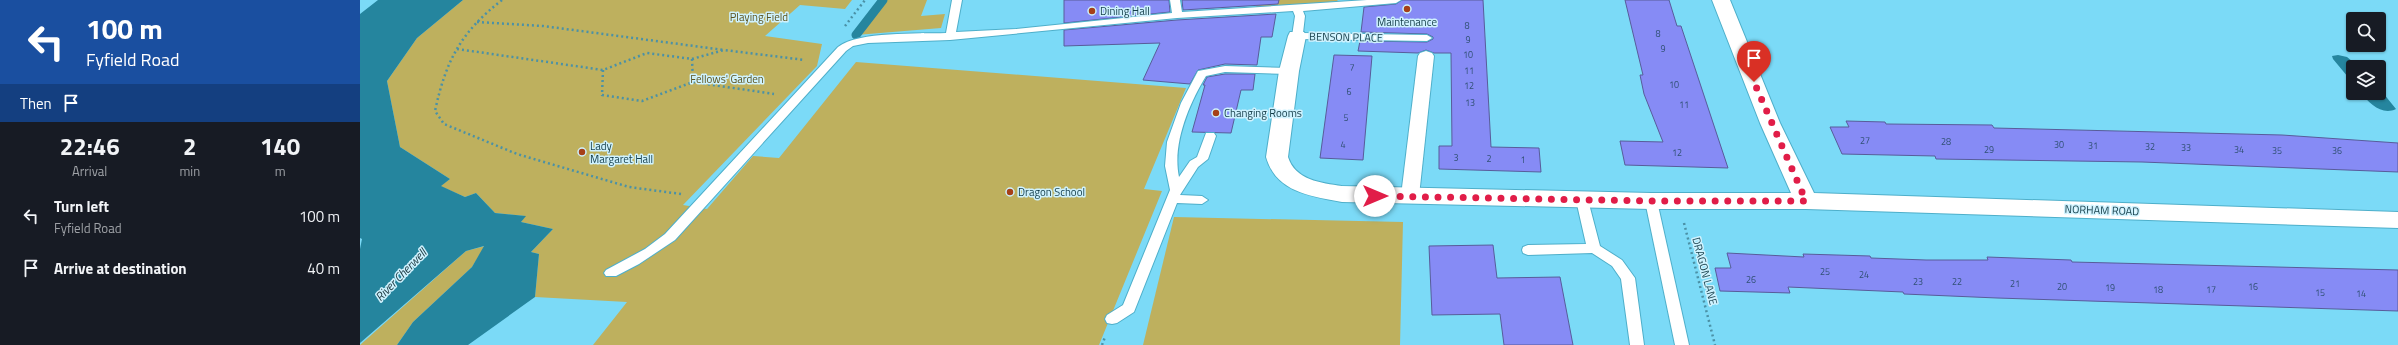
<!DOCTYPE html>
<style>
body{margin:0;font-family:"Titillium Web",sans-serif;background:#242831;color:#f1f3f6;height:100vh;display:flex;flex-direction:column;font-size:15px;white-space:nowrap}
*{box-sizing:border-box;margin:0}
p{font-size:13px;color:#9ea1a6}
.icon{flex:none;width:22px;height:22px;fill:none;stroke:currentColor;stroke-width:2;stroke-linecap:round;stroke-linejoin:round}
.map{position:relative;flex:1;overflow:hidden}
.sheet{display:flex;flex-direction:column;background:#171b24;width:360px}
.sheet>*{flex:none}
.banner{background:#1a4fa0;color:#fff;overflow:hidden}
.tools{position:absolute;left:1986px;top:12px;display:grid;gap:8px}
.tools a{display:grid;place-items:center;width:40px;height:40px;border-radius:4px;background:#171b24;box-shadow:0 1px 3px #0004;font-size:20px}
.pin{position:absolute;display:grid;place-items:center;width:34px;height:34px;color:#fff;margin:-41px -17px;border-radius:50% 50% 50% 0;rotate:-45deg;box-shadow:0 0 4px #0007}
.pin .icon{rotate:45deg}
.me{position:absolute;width:44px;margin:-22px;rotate:90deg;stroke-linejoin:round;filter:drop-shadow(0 0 3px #0008)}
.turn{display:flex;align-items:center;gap:14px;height:84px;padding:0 20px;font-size:18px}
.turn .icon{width:52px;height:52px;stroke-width:2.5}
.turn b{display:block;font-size:28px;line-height:34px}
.then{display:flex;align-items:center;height:38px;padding:0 20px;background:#0003;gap:8px;font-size:15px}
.eta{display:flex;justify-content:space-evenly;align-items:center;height:68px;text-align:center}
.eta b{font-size:24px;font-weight:700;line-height:28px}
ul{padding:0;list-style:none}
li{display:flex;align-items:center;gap:12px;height:52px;padding:0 20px}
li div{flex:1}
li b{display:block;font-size:15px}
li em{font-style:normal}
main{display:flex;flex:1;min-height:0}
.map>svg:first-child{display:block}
.green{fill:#beb05e}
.water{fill:#25859e}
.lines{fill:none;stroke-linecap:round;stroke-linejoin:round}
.stream{stroke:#25859e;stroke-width:9}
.building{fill:#868bf5;stroke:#585c9a}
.service-casing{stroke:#4eafca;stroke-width:2}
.pedestrian-casing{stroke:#4eafca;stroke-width:2}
.minor-casing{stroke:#4eafca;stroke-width:2}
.path{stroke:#4b91a6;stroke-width:2.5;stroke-dasharray:2 3;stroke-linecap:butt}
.service{fill:#fff;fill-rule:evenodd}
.pedestrian{fill:#fff;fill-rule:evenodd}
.minor{fill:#fff;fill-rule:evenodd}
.route{stroke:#e11d48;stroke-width:7;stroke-dasharray:0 12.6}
.poi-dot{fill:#a64018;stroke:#cff2fe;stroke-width:1.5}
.labels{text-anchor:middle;stroke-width:3;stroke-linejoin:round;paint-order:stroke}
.number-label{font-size:9px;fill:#305074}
.poi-label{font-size:11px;fill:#143d49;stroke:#cff2fe;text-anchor:start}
.park-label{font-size:11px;fill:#5b521c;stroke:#cff2fe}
.street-label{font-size:11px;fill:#143d49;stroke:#cff2fe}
.water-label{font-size:12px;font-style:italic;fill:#1c3840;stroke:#cff2fe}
</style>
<main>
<section class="sheet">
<div class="banner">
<div class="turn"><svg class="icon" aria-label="left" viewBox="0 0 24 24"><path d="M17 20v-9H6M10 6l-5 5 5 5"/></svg><div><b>100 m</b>Fyfield Road</div></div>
<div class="then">Then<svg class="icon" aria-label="arrive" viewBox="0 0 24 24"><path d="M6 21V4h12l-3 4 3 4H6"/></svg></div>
</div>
<div class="eta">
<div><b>22:46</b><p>Arrival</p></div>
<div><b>2</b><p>min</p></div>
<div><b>140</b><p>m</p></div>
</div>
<ul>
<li><svg class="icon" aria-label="left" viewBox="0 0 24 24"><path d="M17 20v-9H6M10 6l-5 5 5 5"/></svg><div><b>Turn left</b><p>Fyfield Road</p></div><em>100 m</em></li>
<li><svg class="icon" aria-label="arrive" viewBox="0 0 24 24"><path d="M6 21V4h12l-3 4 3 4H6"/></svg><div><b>Arrive at destination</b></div><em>40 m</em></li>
</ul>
</section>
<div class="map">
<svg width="2038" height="345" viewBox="0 0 2038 345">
<rect width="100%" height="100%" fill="#7bdaf7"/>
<g class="green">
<polygon points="103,0 492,0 485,9 440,5 405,36 462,44 457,66 323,205 347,209 393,156 419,158 496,62 826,88 784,189 802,191 739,345 233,345 267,302 175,297 179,254 171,252 193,229 161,222 165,216 135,213 116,193 105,197 80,186 90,179 40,147 27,81 57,38"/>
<polygon points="523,0 567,0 561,16 585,14 581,28 496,35"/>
<polygon points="913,0 977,0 978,1 897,9 896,5"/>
<polygon points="814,217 1043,222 1040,345 783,345"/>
<polygon points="125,246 112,267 53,322 37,345 0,345 106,251"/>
</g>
<g class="water">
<polygon points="18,0 103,0 57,38 27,81 40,147 90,179 81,186 105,197 116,193 135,213 166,216 161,222 193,229 171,252 179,254 175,297 108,345 37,345 53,322 112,267 124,246 106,251 0,343 0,249 2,239 0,238 0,14"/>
<polygon points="1978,55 1987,57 1999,67 1993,67 1993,83 1973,59 1972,56"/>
<path d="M2019 88 2036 109C2022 116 2009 103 2001 93H2019Z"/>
</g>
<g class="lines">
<polyline class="stream" points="496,35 523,0"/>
</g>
<g class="building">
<polygon points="704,0 809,0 810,12 704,23"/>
<polygon points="822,0 919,0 918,4 823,10"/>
<polygon points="1042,0 1123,0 1131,147 1179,148 1181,172 1079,169 1079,146 1092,146 1091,53 1074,53 1066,50 1058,53 998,51 1000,41 1067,42 1073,39 1073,37 1067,34 1001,32 1004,7 1036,4"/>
<polygon points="1265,0 1309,0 1317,26 1321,26 1368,168 1265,165 1260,141 1303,142 1284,94 1280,75 1283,75"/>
<polygon points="916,14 912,37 901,37 897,65 865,64 838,70 830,84 783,80 800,43 704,46 704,30 817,20"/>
<polygon points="974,55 1012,56 1003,160 960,158"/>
<polygon points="865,74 895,74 893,90 881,90 871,133 832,132 845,85 843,85 847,77"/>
<polygon points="1486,121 1525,122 1526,124 1632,125 1634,128 1922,135 2038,143 2038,172 1782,162 1576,159 1575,156 1482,154 1470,127 1489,127"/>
<polygon points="1133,245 1137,278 1200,277 1213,345 1144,345 1140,314 1072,315 1069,246"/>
<polygon points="1367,253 1444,257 1443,254 1510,256 1511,258 1566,260 1628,260 1627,257 1711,260 1712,262 2038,270 2038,311 1637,298 1544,294 1543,292 1428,287 1430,293 1360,291 1355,268 1371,268"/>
</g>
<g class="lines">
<defs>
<g id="service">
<path d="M592 0H602L596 32 656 29 812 13 810 0H820L822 12 1007 0H1041L1036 3 943 11 945 16 943 33 1067 35 1072 38 1067 41 937 39 932 36 935 16 933 11 817 18 590 40 508 43 493 46 486 51 315 240 279 264 256 276H246L244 273 246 270 285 249 305 234 478 47C499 31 558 34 586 33Z"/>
<path d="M865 66 929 68 934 71 929 74 865 72 846 76C829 104 812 144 819 177L830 161 837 157 846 133H854L856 136 848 159 838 167 820 195 842 196 848 200 842 204 817 203 774 312 757 323 752 324 747 323 745 319 747 315 763 305 810 190 805 166 807 142 821 103 838 71Z"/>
<polygon points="1222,196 1228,200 1240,246 1262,260 1275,278 1284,345 1270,345 1261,279 1252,266 1232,253 1168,255 1163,253 1162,250 1163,247 1168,245 1226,244 1216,200"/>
<polygon points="1291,197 1297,201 1329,345 1315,345 1285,201"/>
</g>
<polygon id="pedestrian" points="1066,51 1072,53 1074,56 1059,196 1057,200 1050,202 1043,200 1041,196 1058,56 1060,53"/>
<path id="minor" d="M1352 0H1370L1420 123 1454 193 2038 212V228L1446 209H1291L982 202C950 196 916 192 906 157L919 71 928 36 930 32H944L946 36 939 71 928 157C935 180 961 183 982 186L1291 193H1431L1400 123Z"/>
</defs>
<use href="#service" class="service-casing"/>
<use href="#pedestrian" class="pedestrian-casing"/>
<use href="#minor" class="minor-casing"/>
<g class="path">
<path d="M142 0C101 32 86 60 75 111L84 124 157 154 269 187 321 194"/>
<polyline points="117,22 183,26 364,50"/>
<polyline points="485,26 505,0"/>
<polyline points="97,49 243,70 287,53 332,59 333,82"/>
<polyline points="332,59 364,50 445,60"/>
<polyline points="243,70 242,95 282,101 333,82 414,94"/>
<polyline points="1324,223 1355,345"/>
<polyline points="742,345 745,337"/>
</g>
<use href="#service" class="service"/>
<use href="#pedestrian" class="pedestrian"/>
<use href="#minor" class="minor"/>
</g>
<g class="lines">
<polyline class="route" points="1015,196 1290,201 1446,201 1394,82"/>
</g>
<g class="poi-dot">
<circle cx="1047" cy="9" r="4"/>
<circle cx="732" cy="11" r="4"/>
<circle cx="856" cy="113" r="4"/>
<circle cx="222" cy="152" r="4"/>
<circle cx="650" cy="192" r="4"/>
</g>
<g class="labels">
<g class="number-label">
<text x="1107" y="29">8</text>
<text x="1298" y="37">8</text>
<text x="1108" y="43">9</text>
<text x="1303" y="52">9</text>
<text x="1108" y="58">10</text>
<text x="992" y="71">7</text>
<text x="1109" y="74">11</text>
<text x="1314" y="88">10</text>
<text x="1109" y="89">12</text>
<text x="989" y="95">6</text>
<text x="1110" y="106">13</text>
<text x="1324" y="108">11</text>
<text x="986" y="121">5</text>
<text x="1505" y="144">27</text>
<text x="1586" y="145">28</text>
<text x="983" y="148">4</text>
<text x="1699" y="148">30</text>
<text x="1733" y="149">31</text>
<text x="1790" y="150">32</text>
<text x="1826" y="151">33</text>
<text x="1629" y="153">29</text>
<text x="1879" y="153">34</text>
<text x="1917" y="154">35</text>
<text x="1977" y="154">36</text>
<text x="1317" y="156">12</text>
<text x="1096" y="161">3</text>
<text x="1129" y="162">2</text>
<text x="1163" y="163">1</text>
<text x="1465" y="275">25</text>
<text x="1504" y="278">24</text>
<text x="1391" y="283">26</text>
<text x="1558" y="285">23</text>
<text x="1597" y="285">22</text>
<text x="1655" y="287">21</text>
<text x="1702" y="290">20</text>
<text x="1893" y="290">16</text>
<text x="1750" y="291">19</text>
<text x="1798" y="293">18</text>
<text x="1851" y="293">17</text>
<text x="1960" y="296">15</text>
<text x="2001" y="297">14</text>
</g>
<g class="poi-label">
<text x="740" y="15">Dining Hall</text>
<text x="1047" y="26" text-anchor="middle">Maintenance</text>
<text x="864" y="117">Changing Rooms</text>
<text x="230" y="150">Lady<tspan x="230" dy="13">Margaret Hall</tspan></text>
<text x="658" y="196">Dragon School</text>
</g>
<g class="park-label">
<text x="399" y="21">Playing Field</text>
<text x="367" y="83">Fellows' Garden</text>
</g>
<g class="street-label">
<text transform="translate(986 37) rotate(1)" y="4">BENSON PLACE</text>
<text transform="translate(1742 210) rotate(2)" y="4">NORHAM ROAD</text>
<text transform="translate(1345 271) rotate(75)" y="4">DRAGON LANE</text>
</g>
<g class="water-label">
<text transform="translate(41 275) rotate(-46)" y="4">River Cherwell</text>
</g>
</g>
</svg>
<div class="tools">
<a><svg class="icon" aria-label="search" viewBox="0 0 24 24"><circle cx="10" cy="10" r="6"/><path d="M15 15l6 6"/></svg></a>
<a><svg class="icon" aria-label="layers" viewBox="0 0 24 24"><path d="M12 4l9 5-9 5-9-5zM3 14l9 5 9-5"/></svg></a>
</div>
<div class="pin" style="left:1394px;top:82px;background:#d93025"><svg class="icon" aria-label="arrive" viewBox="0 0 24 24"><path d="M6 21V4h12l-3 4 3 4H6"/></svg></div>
<svg class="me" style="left:1015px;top:196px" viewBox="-20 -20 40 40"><circle r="19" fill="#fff"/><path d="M0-13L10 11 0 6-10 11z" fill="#e11d48"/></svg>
</div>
</main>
